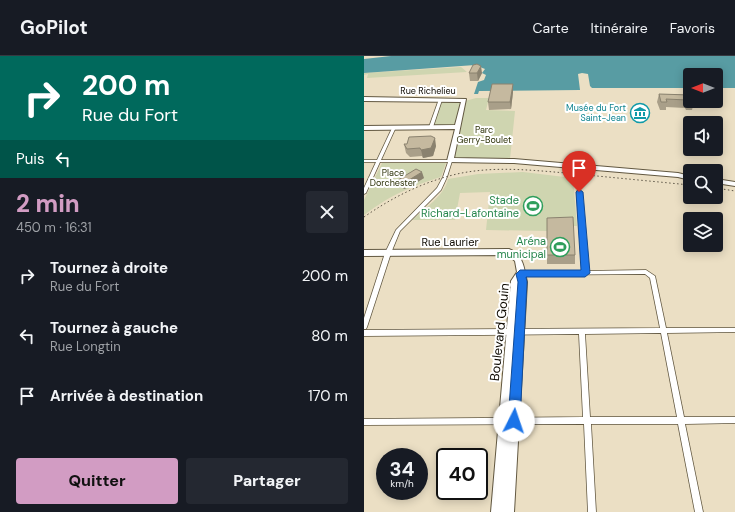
<!DOCTYPE html>
<html lang="fr">
<meta charset="utf-8">
<style>
body{margin:0;font-family:"DM Sans",sans-serif;background:#242831;color:#f1f3f6;height:100vh;display:flex;flex-direction:column;font-size:15px;white-space:nowrap}
*{box-sizing:border-box;margin:0}
p{font-size:13px;color:#9ea1a6}
.icon{flex:none;width:22px;height:22px;fill:none;stroke:currentColor;stroke-width:2;stroke-linecap:round;stroke-linejoin:round}
.map{position:relative;flex:1;overflow:hidden}
.details{display:flex;flex-direction:column;background:#171b24;width:364px}
.details>*{flex:none}
.banner{background:#00695c;color:#fff;overflow:hidden}
.needle{width:26px;rotate:270deg}
.fabs{position:absolute;left:319px;top:12px;display:grid;gap:8px}
.fabs a{display:grid;place-items:center;width:40px;height:40px;border-radius:4px;background:#171b24;box-shadow:0 2px 10px #0003;font-size:20px}
.speed{position:absolute;left:12px;top:392px;display:flex;gap:8px;font-size:20px;font-weight:700;text-align:center}
.speed>*{display:grid;place-content:center;width:52px;height:52px;border-radius:50%;background:#171b24;box-shadow:0 2px 10px #0003;line-height:1}
.speed small{font-size:10px;font-weight:400}
.speed .limit{border:2px solid #111;border-radius:6px;background:#fff;color:#111}
.pin{position:absolute;display:grid;place-items:center;width:34px;height:34px;color:#fff;margin:-41px -17px;border-radius:50% 50% 50% 0;rotate:-45deg;box-shadow:0 0 4px #0007}
.pin .icon{rotate:45deg}
.me{position:absolute;width:44px;margin:-22px;rotate:4deg;stroke-linejoin:round;filter:drop-shadow(0 0 3px #0008)}
.turn{display:flex;align-items:center;gap:14px;height:84px;padding:0 16px;font-size:18px}
.turn .icon{width:52px;height:52px;stroke-width:2.5}
.turn b{display:block;font-size:28px;line-height:34px}
.then{display:flex;align-items:center;height:38px;padding:0 16px;background:#0003;gap:8px;font-size:15px}
.round{display:grid;place-items:center;flex:none;width:42px;height:42px;border-radius:4px;background:#242831}
.headline{display:flex;align-items:center;justify-content:space-between;height:68px;padding:0 16px}
h1{font-size:24px;font-weight:800;line-height:30px;color:#d29cc3}
.action{display:flex;gap:8px;margin-top:auto;padding:8px 16px}
.action a{flex:1;height:46px;border-radius:4px;background:#d29cc3;color:#111;font-size:16px;font-weight:800;line-height:46px;text-align:center}
.action a+a{background:#242831;color:#f1f3f6}
ul{padding:0;list-style:none}
li{display:flex;align-items:center;gap:12px;height:60px;padding:0 16px}
li div{flex:1}
li b{display:block;font-size:15px}
li em{font-style:normal}
header{display:flex;align-items:center;gap:24px;box-sizing:border-box;height:56px;padding:0 20px;background:#171b24;border-bottom:1px solid #363941}
header strong{font-size:19px}
nav{display:flex;gap:22px;margin-inline-start:auto;font-size:14px}
main{display:flex;flex:1;min-height:0}
.map>svg:first-child{display:block}
.green{fill:#cfd5b0}
.water{fill:#589ca3}
.lines{fill:none;stroke-linecap:round;stroke-linejoin:round}
.street-casing{stroke:#625841;stroke-width:1.5}
.secondary-casing{stroke:#625841;stroke-width:2}
.street{fill:#fff;fill-rule:evenodd}
.secondary{fill:#fff;fill-rule:evenodd}
.rail{stroke:#5d5647;stroke-width:1;stroke-dasharray:1.5 2.5;stroke-linecap:butt}
.wall{fill:#a99f89}
.shaded-wall{fill:#8a826f}
.building{fill:#c5b99f;stroke:#8a826f}
.route{fill:#1a73e8;stroke:#114b97}
.labels{text-anchor:middle;stroke-width:4;stroke-linejoin:round;paint-order:stroke}
.far-street-label{font-size:9px;fill:#100c04;stroke:#fff}
.far-culture-label{font-size:9px;fill:#0d838f;stroke:#fff;text-anchor:end}
.far-park-label{font-size:9px;fill:#2e330a;stroke:#fff}
.leisure-label{font-size:11px;fill:#27864d;stroke:#fff;text-anchor:end}
.street-label{font-size:11px;fill:#100c04;stroke:#fff}
.near-street-label{font-size:13px;fill:#100c04;stroke:#fff}
</style>
<header>
<strong>GoPilot</strong>
<nav><a>Carte</a><a>Itinéraire</a><a>Favoris</a></nav>
</header>
<main>
<section class="details">
<div class="banner">
<div class="turn"><svg class="icon" aria-label="right" viewBox="0 0 24 24"><path d="M7 20v-9h11M14 6l5 5-5 5"/></svg><div><b>200 m</b>Rue du Fort</div></div>
<div class="then">Puis<svg class="icon" aria-label="left" viewBox="0 0 24 24"><path d="M17 20v-9H6M10 6l-5 5 5 5"/></svg></div>
</div>
<div class="headline"><div><h1>2 min</h1><p>450 m · 16:31</p></div><a class="round"><svg class="icon" aria-label="close" viewBox="0 0 24 24"><path d="M6 6l12 12M18 6L6 18"/></svg></a></div>
<ul>
<li><svg class="icon" aria-label="right" viewBox="0 0 24 24"><path d="M7 20v-9h11M14 6l5 5-5 5"/></svg><div><b>Tournez à droite</b><p>Rue du Fort</p></div><em>200 m</em></li>
<li><svg class="icon" aria-label="left" viewBox="0 0 24 24"><path d="M17 20v-9H6M10 6l-5 5 5 5"/></svg><div><b>Tournez à gauche</b><p>Rue Longtin</p></div><em>80 m</em></li>
<li><svg class="icon" aria-label="arrive" viewBox="0 0 24 24"><path d="M6 21V4h12l-3 4 3 4H6"/></svg><div><b>Arrivée à destination</b></div><em>170 m</em></li>
</ul>
<div class="action"><a>Quitter</a><a>Partager</a></div>
</section>
<div class="map">
<svg width="371" height="456" viewBox="0 0 371 456">
<rect width="100%" height="100%" fill="#ebdfc4"/>
<g class="green">
<polygon points="97,11 103,16 3,22 4,18 0,19 0,17"/>
<polygon points="112,42 125,42 122,54 151,55 146,103 150,105 88,103 101,45"/>
<polygon points="76,44 100,44 93,71 67,71"/>
<path d="M18 107H82L77 121C45 131 27 139 0 159V144Z"/>
<path d="M159 116 209 122 213 170H183V175L122 174 126 136 96 137 91 164H48C61 152 80 140 84 123L114 118Z"/>
</g>
<polygon class="water" points="27,0 371,0 371,32 352,32 352,19 326,19 326,32 228,32 226,30 224,18 218,17 214,18 216,34 115,35 114,38 110,38 114,26 120,24 122,19 118,17 121,13 111,9 0,17 0,3"/>
<g class="lines">
<defs>
<g id="street">
<polygon points="75,43 78,44 69,71 66,72 65,71"/>
<polygon points="29,70 32,71 17,104 86,104 88,105 83,121 77,134 36,175 27,197 3,271 2,273 0,273 0,262 21,197 32,174 73,132 79,121 84,106 16,106 2,137 0,138 0,132 12,106 0,106 0,104 13,104"/>
<path d="M213 135H215L217 136 224 215 282 214 291 220 302 272H371V276L303 277 320 361H371V367L321 368 339 456H331L314 368H227L232 456H224L220 368 0 369V363L219 361 215 278 0 280V274L296 272 286 222 281 218 154 219 153 218 156 216 218 215 213 136ZM297 277 313 361H226L221 278Z"/>
</g>
<g id="secondary">
<polygon points="0,41 102,43 90,102 150,103 314,117 326,120 326,124 314,121 150,107 84,106 83,105 91,73 0,74 0,70 91,69 97,46 0,45"/>
<polygon points="352,123 371,126 371,130 352,127"/>
<path d="M145 193C160 199 160 213 163 226L150 456H127L147 225 153 216 151 205 144 199 0 200V194Z"/>
</g>
</defs>
<use href="#street" class="street-casing"/>
<use href="#secondary" class="secondary-casing"/>
<use href="#street" class="street"/>
<use href="#secondary" class="secondary"/>
<g class="rail">
<polyline points="352,132 371,135"/>
<path d="M0 161C29 141 59 126 93 118 129 110 166 114 202 117 243 121 285 125 326 129"/>
</g>
</g>
<g class="wall">
<polygon points="105,17 118,17 114,25 106,25"/>
<polygon points="149,36 147,53 125,54 124,46"/>
<polygon points="295,38 326,39 330,46 328,54 322,54 321,52 302,51 302,54 296,54 293,46"/>
<polygon points="40,88 72,90 69,100 59,102 58,100 46,101 42,97"/>
<polygon points="60,122 47,130 40,133 36,130 34,124"/>
<polygon points="183,162 211,199 211,208 183,208"/>
</g>
<g class="shaded-wall">
<polygon points="117,10 118,17 114,25 113,17"/>
<polygon points="149,28 149,36 147,53 146,46"/>
<polygon points="71,82 72,90 69,100 59,102 57,94"/>
<polygon points="58,116 60,122 47,130 40,133 38,127"/>
</g>
<g class="building">
<polygon points="113,8 117,10 113,17 105,17 109,9"/>
<polygon points="128,28 149,28 146,46 124,46"/>
<polygon points="295,38 326,39 326,45 330,45 330,46 324,46 323,44 302,43 303,46 297,46"/>
<polygon points="67,80 71,82 67,92 57,94 56,92 43,93 40,88 43,88 45,81"/>
<polygon points="52,113 58,116 45,124 38,127 34,124"/>
<polygon points="209,161 211,199 183,199 183,162"/>
</g>
<polygon class="route" points="215,133 219,136 226,217 221,221 162,221 163,226 156,365 154,369 150,371 146,369 144,365 154,226 152,218 156,214 217,214 212,136"/>
<defs>
<symbol id="museum-ring" viewBox="-11 -11 22 22"><circle r="9.5" fill="#fff" stroke="#0f9aa8" stroke-width="1.5"/><path d="M0-6L6-3V-2H-6V-3ZM-5-1h2V3h-2ZM-1-1h2V3h-2ZM3-1h2V3H3ZM-6 4H6V6H-6Z" fill="#0f9aa8"/></symbol>
<symbol id="stadium-ring" viewBox="-11 -11 22 22"><circle r="9.5" fill="#fff" stroke="#2e9e5b" stroke-width="1.5"/><path d="M0-5a6.5 5 0 1 0 0 10a6.5 5 0 1 0 0-10ZM-3.5-1.8h7v3.6h-7Z" fill="#2e9e5b"/></symbol>
</defs>
<g fill-rule="evenodd">
<use href="#museum-ring" x="265" y="46" width="22" height="22"/>
<use href="#stadium-ring" x="158" y="139" width="22" height="22"/>
<use href="#stadium-ring" x="185" y="180" width="22" height="22"/>
</g>
<g class="labels">
<g class="far-street-label">
<text x="64" y="38">Rue Richelieu</text>
</g>
<g class="far-culture-label">
<text x="262" y="55">Musée du Fort<tspan x="262" dy="10">Saint-Jean</tspan></text>
</g>
<g class="far-park-label">
<text x="120" y="77">Parc<tspan x="120" dy="10">Gerry-Boulet</tspan></text>
<text x="29" y="120">Place<tspan x="29" dy="10">Dorchester</tspan></text>
</g>
<g class="leisure-label">
<text x="155" y="148">Stade<tspan x="155" dy="13">Richard-Lafontaine</tspan></text>
<text x="182" y="189">Aréna<tspan x="182" dy="13">municipal</tspan></text>
</g>
<g class="street-label">
<text x="86" y="190">Rue Laurier</text>
</g>
<g class="near-street-label">
<text transform="translate(135 276) rotate(-84)" y="5">Boulevard Gouin</text>
</g>
</g>
</svg>
<div class="fabs">
<a><svg class="needle" viewBox="-14 -14 28 28"><path d="M0-13l5 13h-10z" fill="#e53935"/><path d="M0 13l5-13h-10z" fill="#9ea1a6"/></svg></a>
<a><svg class="icon" aria-label="sound" viewBox="0 0 24 24"><path d="M4 9h4l5-4v14l-5-4H4zM17 9q2 3 0 6"/></svg></a>
<a><svg class="icon" aria-label="search" viewBox="0 0 24 24"><circle cx="10" cy="10" r="6"/><path d="M15 15l6 6"/></svg></a>
<a><svg class="icon" aria-label="layers" viewBox="0 0 24 24"><path d="M12 4l9 5-9 5-9-5zM3 14l9 5 9-5"/></svg></a>
</div>
<div class="speed"><div>34<small>km/h</small></div><div class="limit">40</div></div>
<div class="pin" style="left:215px;top:136px;background:#d93025"><svg class="icon" aria-label="arrive" viewBox="0 0 24 24"><path d="M6 21V4h12l-3 4 3 4H6"/></svg></div>
<svg class="me" style="left:150px;top:365px" viewBox="-20 -20 40 40"><circle r="19" fill="#fff"/><path d="M0-13L10 11 0 6-10 11z" fill="#1a73e8"/></svg>
</div>
</main>
